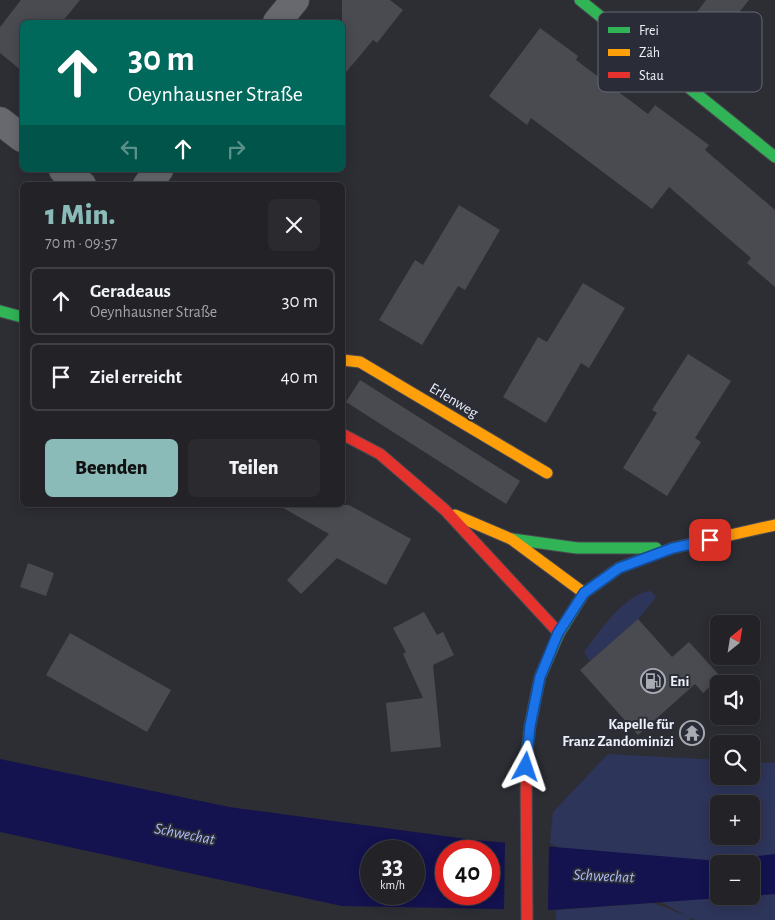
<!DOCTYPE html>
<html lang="de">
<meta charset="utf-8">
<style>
body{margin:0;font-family:"Alegreya Sans",sans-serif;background:#2a2a2f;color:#f1f3f6;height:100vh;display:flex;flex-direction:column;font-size:19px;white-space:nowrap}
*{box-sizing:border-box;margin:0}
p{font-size:16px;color:#a2a4a7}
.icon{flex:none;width:28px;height:28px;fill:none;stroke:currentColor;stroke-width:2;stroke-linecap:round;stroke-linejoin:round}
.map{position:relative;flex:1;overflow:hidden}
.details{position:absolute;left:20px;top:182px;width:325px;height:325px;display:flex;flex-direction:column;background:#222227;border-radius:8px;box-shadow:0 2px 12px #0003,0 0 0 1px #3f3f44}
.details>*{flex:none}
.top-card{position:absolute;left:20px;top:20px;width:325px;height:152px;border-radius:8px;box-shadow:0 2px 12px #0003,0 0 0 1px #3f3f44;background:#00695c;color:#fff;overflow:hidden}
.needle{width:32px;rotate:30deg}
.fabs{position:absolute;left:710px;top:615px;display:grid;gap:10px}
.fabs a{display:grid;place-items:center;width:50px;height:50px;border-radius:8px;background:#222227;box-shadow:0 2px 12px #0003,0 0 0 1px #3f3f44;font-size:25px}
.speed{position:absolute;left:360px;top:840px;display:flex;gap:10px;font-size:25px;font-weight:700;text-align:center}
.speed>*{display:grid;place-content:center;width:65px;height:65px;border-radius:50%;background:#222227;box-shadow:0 2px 12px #0003,0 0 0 1px #3f3f44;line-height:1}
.speed small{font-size:12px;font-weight:400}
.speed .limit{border:8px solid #d22;background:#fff;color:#111}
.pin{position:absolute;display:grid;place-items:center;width:42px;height:42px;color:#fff;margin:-21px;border-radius:10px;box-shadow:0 2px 8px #0006}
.me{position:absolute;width:55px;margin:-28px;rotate:5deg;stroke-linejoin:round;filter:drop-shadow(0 0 4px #0008)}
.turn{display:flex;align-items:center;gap:18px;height:105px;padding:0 25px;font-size:22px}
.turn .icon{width:65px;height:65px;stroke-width:2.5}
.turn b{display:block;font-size:35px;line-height:42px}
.lanes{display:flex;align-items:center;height:48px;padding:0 25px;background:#0003;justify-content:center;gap:25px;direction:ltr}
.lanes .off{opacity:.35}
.round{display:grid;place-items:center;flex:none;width:52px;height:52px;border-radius:8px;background:#2a2a2f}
.headline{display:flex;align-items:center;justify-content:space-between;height:85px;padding:0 25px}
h1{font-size:30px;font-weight:800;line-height:38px;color:#8bbbb9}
.cta{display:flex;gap:10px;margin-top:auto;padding:10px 25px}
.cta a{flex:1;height:58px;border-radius:8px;background:#8bbbb9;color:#111;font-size:20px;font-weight:800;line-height:58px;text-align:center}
.cta a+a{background:#2a2a2f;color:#f1f3f6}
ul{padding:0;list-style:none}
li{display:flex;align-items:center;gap:15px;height:68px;margin:0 10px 8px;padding:0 15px;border:2px solid #3f3f44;border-radius:8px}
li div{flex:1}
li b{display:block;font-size:19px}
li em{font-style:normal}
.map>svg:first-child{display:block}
.green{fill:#2e355a;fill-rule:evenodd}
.water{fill:#14124f;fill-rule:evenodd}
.pier{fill:#2d2e34}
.building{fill:#4a4b50}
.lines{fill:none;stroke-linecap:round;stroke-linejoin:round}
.street-casing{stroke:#494a50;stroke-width:29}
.fast-casing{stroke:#494a50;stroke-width:13}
.slow-casing{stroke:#494a50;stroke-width:13}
.jam-casing{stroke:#494a50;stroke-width:13}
.street{stroke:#68696e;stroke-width:28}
.fast{stroke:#30b455;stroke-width:11}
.slow{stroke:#ff9f0a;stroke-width:11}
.jam{stroke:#e5322d;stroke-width:11}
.route-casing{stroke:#114b97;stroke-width:12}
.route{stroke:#1a73e8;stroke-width:9}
.labels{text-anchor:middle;stroke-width:4;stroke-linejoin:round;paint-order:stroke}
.street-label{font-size:15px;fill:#eef0f7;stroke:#2a2c37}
.poi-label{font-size:15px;font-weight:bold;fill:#eef0f7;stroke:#2a2c37;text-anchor:start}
.water-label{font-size:16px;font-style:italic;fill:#aebcf9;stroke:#2a2c37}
.key{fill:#2a2c37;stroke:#656771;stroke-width:1}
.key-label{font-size:14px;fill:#eef0f7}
</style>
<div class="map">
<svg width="775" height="920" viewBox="0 0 775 920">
<rect width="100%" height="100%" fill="#2d2e34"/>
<g class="green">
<path d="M651 591 656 597 638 619 590 661 584 652C599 632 625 593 651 591Z"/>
<path d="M608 754 719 760V776H751V762L775 763V920H695L693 918 689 920H556V910L653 903 687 916 550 843 553 812ZM719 804H751V836H719ZM719 864H751V896H719Z"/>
</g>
<path class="water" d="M0 759 229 807 474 840 718 861 775 854V894L751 896V864H719V896H749L551 910 342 906 0 832ZM371 851H414V894H371ZM446 851H489V894H446Z"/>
<polygon class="pier" points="505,840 549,844 548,913 504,912"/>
<g class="building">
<polygon points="21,0 80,0 62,22 22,22 22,71 0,53 0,27"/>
<polygon points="342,0 390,0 403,10 377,43 373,40 342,77"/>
<polygon points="706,0 749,0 703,58 677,38"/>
<polygon points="540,28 578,56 576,60 648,114 655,105 709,145 705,150 775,210 775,287 747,263 751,258 669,187 652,209 531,118 527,125 489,96"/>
<polygon points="459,205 500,230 465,290 458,286 422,345 379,320 415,260 423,265"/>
<polygon points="583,283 625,308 589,368 581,363 546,423 503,397 538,337 547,342"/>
<polygon points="688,354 731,381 695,438 701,442 667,496 623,468 657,413 652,410"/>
<polygon points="360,380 520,481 506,504 346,402"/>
<polygon points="278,505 349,505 411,539 386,585 337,558 301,594 287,580 329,534"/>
<polygon points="28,563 54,573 46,596 20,587"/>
<polygon points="424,612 437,635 443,632 454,655 433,665 441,747 391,752 386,703 423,698 403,654 406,652 393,628"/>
<polygon points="638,619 672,657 689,642 721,677 703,693 695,684 638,735 580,670"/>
<polygon points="70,633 171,690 147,732 46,675"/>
</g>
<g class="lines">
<defs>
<g id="street">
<polyline points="277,22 295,0"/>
<polyline points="0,121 22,138"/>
<polyline points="63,170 82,185"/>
<polyline points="147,185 159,170"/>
</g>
<g id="fast">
<polyline points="580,0 775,157"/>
<polyline points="0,311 22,317"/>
<polyline points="512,539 577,548 656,548"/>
<polyline points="526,762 530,726 540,677 559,633 584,593 619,568 648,557"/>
</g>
<g id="slow">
<polyline points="342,360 360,362 547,473"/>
<polyline points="455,515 511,539 584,593"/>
<polyline points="648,557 673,548 775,525"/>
</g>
<g id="jam">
<polyline points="342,434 380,454 445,510 559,633"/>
<polyline points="526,762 527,920"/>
</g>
</defs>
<use href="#street" class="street-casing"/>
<use href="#fast" class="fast-casing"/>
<use href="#slow" class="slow-casing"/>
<use href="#jam" class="jam-casing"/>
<use href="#street" class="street"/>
<use href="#fast" class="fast"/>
<use href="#slow" class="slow"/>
<use href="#jam" class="jam"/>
</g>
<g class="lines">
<defs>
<polyline id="route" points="526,767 530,726 540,677 558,633 584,593 619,568 673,548 710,540"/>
</defs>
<use href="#route" class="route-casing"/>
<use href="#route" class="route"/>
</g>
<defs>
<symbol id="fuel-ring" viewBox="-11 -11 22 22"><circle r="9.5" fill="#2a2c37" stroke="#aaacb3" stroke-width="1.5"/><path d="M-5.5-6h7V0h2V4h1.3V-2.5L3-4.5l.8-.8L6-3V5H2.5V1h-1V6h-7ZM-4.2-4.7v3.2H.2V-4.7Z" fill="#aaacb3"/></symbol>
<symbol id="temple-ring" viewBox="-11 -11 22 22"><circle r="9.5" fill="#2a2c37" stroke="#aaacb3" stroke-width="1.5"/><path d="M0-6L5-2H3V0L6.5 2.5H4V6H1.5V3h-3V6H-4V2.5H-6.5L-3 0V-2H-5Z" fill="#aaacb3"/></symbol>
</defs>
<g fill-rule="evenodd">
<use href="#fuel-ring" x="639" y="667" width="28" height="28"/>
<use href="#temple-ring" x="678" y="719" width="28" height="28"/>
</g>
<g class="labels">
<g class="street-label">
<text transform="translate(454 400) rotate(31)" y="5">Erlenweg</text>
</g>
<g class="poi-label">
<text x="670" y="686">Eni</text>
<text x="674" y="729" text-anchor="end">Kapelle für<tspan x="674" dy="17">Franz Zandominizi</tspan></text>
</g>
<g class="water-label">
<text transform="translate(185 833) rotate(11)" y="6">Schwechat</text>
<text transform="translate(604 875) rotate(3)" y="6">Schwechat</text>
</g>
</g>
<rect x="598" y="12" width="164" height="80" rx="8" class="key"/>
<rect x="608" y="27" width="22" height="6" fill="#30b455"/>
<rect x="608" y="49" width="22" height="7" fill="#ff9f0a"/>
<rect x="608" y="72" width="22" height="6" fill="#e5322d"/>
<g class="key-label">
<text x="639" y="35">Frei</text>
<text x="639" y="57">Zäh</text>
<text x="639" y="80">Stau</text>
</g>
</svg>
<div class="fabs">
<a><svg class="needle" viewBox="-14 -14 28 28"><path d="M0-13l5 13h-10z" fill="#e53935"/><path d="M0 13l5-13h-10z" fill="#a2a4a7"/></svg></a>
<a><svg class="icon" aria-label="sound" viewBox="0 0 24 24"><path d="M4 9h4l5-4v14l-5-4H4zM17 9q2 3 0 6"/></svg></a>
<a><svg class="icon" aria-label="search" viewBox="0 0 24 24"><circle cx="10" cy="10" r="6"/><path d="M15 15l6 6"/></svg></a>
<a>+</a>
<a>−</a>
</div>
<div class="speed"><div>33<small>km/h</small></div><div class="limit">40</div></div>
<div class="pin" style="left:710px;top:540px;background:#d93025"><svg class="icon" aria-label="arrive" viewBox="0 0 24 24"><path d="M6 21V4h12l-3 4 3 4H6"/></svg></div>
<svg class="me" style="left:526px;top:767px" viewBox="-20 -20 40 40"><path d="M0-17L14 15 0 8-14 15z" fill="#1a73e8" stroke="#fff" stroke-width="4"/></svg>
<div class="top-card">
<div class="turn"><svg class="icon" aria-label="ahead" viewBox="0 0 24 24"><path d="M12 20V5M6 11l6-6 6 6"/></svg><div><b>30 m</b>Oeynhausner Straße</div></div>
<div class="lanes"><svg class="icon off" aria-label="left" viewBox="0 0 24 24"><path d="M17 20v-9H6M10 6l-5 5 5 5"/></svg><svg class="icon" aria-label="ahead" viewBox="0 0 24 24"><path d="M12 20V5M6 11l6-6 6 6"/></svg><svg class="icon off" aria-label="right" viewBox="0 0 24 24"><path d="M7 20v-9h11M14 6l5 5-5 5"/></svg></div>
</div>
<section class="details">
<div class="headline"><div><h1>1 Min.</h1><p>70 m · 09:57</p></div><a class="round"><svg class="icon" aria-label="close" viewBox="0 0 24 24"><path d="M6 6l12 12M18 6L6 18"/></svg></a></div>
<ul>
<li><svg class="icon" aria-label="ahead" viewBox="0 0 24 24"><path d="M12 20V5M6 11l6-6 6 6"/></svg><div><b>Geradeaus</b><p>Oeynhausner Straße</p></div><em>30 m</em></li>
<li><svg class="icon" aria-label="arrive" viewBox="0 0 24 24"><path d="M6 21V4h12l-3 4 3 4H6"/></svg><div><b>Ziel erreicht</b></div><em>40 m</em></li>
</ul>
<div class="cta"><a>Beenden</a><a>Teilen</a></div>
</section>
</div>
